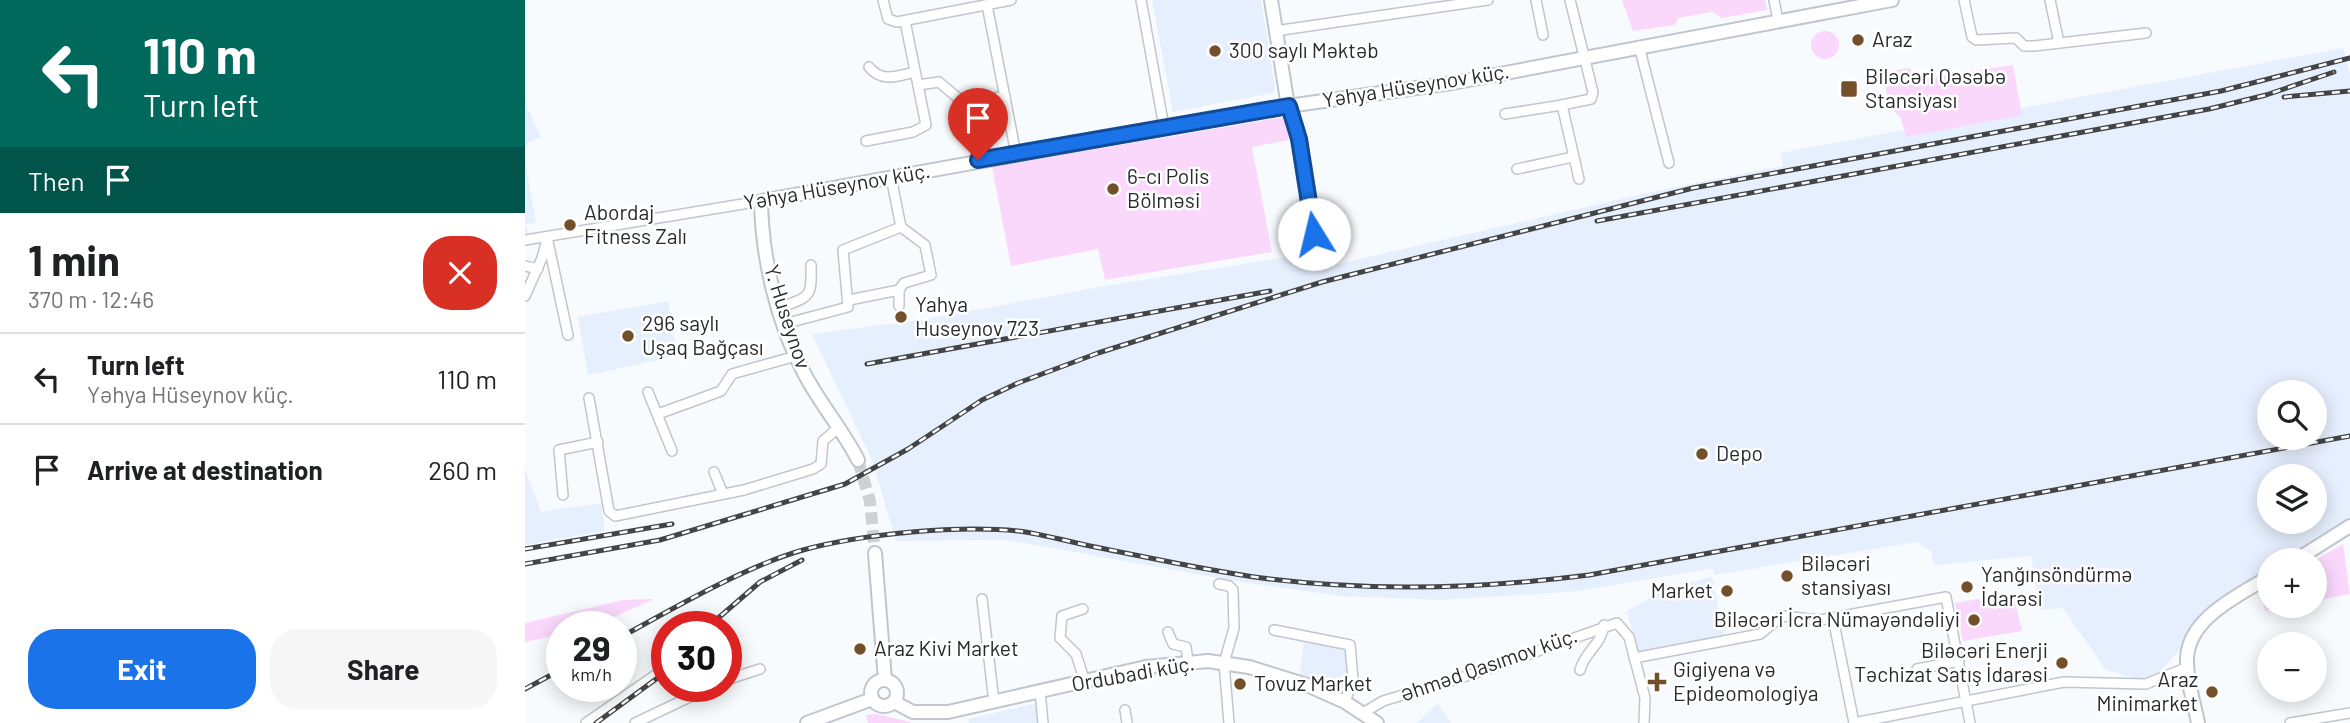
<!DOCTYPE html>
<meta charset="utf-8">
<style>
body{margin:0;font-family:Barlow,sans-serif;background:#f6f6f6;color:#202124;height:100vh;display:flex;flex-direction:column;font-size:26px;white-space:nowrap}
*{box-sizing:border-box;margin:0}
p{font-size:23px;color:#757577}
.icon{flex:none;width:38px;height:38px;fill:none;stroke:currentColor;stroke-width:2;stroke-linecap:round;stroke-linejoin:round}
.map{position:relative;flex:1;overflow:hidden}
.details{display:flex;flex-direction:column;background:#fff;width:525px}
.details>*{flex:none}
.guide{background:#00695c;color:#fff;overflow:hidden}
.buttons{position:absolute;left:1732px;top:380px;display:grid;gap:14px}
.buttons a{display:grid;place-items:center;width:70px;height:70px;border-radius:50%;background:#fff;box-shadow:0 4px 18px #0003;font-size:35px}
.speed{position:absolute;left:21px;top:611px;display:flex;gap:14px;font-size:35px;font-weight:700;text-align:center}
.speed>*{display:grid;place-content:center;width:91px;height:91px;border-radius:50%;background:#fff;box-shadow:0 4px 18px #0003;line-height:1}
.speed small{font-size:18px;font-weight:400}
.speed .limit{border:10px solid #d22;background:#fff;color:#111}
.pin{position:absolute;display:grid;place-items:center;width:60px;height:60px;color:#fff;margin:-72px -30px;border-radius:50% 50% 50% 0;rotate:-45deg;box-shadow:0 0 7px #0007}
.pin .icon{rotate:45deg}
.me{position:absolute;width:77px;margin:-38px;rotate:351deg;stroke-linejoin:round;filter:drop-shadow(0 0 5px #0008)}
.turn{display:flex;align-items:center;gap:24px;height:147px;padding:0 28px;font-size:32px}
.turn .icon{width:91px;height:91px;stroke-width:2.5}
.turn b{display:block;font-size:49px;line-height:60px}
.then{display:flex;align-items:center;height:66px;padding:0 28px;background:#0003;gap:14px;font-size:26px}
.round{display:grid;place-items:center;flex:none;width:74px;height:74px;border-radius:28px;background:#f6f6f6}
.summary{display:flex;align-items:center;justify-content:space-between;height:119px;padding:0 28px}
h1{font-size:42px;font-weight:700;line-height:52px}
.button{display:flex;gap:14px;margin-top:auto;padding:14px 28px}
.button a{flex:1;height:80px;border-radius:28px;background:#1a73e8;color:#fff;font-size:28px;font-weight:700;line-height:80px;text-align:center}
.button a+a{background:#f6f6f6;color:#202124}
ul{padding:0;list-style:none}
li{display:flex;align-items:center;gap:21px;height:91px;padding:0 28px;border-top:2px solid #e0e0e0}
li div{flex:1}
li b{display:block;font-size:26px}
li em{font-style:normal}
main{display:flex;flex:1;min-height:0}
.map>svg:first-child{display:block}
.built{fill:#e6effe;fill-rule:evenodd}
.green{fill:#fad8fc}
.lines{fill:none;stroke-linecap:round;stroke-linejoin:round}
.secondary-tunnel{stroke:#ced1d4;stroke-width:12;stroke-dasharray:12 6;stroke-linecap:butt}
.street-casing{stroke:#c0c6cd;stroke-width:12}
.secondary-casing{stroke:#c0c6cd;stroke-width:16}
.street{stroke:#fff;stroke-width:9}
.secondary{stroke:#fff;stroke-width:12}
.rail-casing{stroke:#424446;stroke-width:5}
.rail{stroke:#fff;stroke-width:2.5;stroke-dasharray:8;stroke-linecap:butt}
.route-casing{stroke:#114b97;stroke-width:18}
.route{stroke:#1a73e8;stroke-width:12}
.poi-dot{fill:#74502a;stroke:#fff;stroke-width:2.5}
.labels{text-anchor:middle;stroke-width:5;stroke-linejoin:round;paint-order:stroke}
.poi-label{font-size:21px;fill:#282a2c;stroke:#fff;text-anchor:start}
.street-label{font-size:21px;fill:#282a2c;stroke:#fff}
</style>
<main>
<section class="details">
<div class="guide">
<div class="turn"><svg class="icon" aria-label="left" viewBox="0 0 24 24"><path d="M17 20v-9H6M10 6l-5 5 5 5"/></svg><div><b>110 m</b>Turn left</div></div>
<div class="then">Then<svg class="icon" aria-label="arrive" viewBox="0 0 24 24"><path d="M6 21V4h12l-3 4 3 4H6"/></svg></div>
</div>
<div class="summary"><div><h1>1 min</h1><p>370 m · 12:46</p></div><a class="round" style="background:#d93025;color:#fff"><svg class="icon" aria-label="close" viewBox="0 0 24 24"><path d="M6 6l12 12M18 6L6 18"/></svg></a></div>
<ul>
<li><svg class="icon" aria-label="left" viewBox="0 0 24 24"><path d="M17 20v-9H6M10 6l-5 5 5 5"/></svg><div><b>Turn left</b><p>Yəhya Hüseynov küç.</p></div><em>110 m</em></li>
<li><svg class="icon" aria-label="arrive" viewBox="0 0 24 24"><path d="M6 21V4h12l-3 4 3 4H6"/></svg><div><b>Arrive at destination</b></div><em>260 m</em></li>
</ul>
<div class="button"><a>Exit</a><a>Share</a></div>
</section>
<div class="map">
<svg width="1825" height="723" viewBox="0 0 1825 723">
<rect width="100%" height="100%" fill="#f8fbfe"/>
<g class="built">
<polygon points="627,0 736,0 750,87 748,93 648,112"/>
<path d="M1818 48 1825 73V519L1760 560H1745V569L1686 606 1674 618 1659 645 1631 676 1612 679 1580 669 1538 608 1515 610 1506 556 1409 565 1406 551 1391 542 1190 575 1187 568 1055 591 916 600 817 596 710 581 482 540 371 541 347 460 287 334 402 319 580 286 782 254 786 273 800 267 1135 190 1258 166 1255 153ZM1745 392H1790V438H1745ZM1745 476H1790V522H1745Z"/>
<polygon points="0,102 16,137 0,144"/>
<polygon points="0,161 11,223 1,224 3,233 0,234"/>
<polygon points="143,301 152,356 63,375 53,317"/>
<polygon points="0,469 16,512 76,503 80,531 0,545"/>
<polygon points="1187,577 1199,635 1113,652 1102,611 1142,588"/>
<polygon points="779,640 821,648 824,654 818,689 775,674"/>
<polygon points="512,703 514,723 444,723 443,719"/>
<polygon points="913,704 926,723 891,723"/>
</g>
<g class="green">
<polygon points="1097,0 1240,0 1242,10 1196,18 1188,12 1153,18 1150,25 1108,31"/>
<circle cx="1300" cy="45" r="14"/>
<polygon points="1488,65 1497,115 1382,137 1375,117 1364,107 1358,72 1385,68 1389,80"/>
<polygon points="759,117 764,140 727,147 747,252 580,280 573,249 486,266 467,167"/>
<polygon points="1818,544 1825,594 1790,601 1790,560"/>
<polygon points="1745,586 1745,606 1768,606 1740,611 1736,591"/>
<polygon points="1488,593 1497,631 1438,641 1430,603"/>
<polygon points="129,599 69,626 37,626 37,634 0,642 0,623 98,600"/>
<polygon points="352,714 385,722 386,723 343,723 341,715"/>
</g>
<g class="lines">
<polyline class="secondary-tunnel" points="333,460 345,501 350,553"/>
<defs>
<g id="street">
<polyline points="358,0 363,19 372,22 486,0"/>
<polyline points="616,0 639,127"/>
<polyline points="1011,0 1018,35"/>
<polyline points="1045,0 1068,92 1066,99 1037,105 1054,179"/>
<polyline points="1249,0 1253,21"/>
<polyline points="1439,0 1447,37 1451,40 1491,38 1499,46 1509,46 1621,33"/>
<polyline points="1525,0 1534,43"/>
<polyline points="462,5 491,154"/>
<polyline points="750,31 963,0"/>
<polyline points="1114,46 1144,163"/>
<path d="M344 67C357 83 372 76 390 72"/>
<polyline points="393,85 414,82 440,104 453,161"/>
<polyline points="440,104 480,96"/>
<polyline points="763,106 773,139 789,234"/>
<polyline points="980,114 1037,105"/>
<polyline points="341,141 388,132 401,125 380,21"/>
<polyline points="992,169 1048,157"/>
<polyline points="22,237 43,335"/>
<polyline points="0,240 236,201"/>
<polyline points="0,266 13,269"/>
<polyline points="0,296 17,258 22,239"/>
<polyline points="324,300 374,290"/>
<polyline points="374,306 374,290 379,283 406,275 400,245 376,227"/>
<path d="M254 308C285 296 287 299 286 265"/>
<polyline points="259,324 323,307 318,250 376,227 366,177"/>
<polyline points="123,392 147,451"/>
<polyline points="64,398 84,511 90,516 219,490 288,469 296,464 298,441 313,428"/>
<polyline points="133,414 196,391 207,374 271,356"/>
<polyline points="189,472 198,494"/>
<polyline points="38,495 34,450 73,442"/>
<polyline points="694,584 704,586 708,590 709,628 699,663 704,723"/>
<polyline points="457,599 469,702"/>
<polyline points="558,609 537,616 535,638 551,654 560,682"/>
<polyline points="1308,618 1329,723"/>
<polyline points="749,630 825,645 828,679 820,702"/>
<polyline points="643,632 648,644 661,647 663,661"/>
<polyline points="1109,658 1235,634 1257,616 1295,620 1421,597 1445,723"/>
<polyline points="1392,669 1434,661"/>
<path d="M1055 670C1060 651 1076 646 1079 625"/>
<polyline points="201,680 235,669"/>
<polyline points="515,691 518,723"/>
<polyline points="600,710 602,723"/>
<polyline points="838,713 858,701 945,675 1092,623 1104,637 1120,698 1119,723"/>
<polyline points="61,723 132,674"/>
<polyline points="110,723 188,686"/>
<polyline points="1329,723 1539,682 1621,684 1663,667"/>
<polyline points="1765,723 1825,713"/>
</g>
<g id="secondary">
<polyline points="746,0 763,106"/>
<path d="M333 460C318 430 295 404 279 373 252 323 237 258 236 201L763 106 927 83 1367 0"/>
<polyline points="350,553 360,680"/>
<polyline points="1771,560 1825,526"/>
<circle cx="359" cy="693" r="13"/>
<polyline points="369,702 388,712 423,712 621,667 683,661 724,667 782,685 820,702 852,723"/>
<polyline points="282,723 347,699"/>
<path d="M1673 723C1669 702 1661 679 1662 658 1664 617 1715 595 1745 576"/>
</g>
</defs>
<use href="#street" class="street-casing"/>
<use href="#secondary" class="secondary-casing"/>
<use href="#street" class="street"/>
<use href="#secondary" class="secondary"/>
<defs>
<g id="rail">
<polyline points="1759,97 1825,91"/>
<polyline points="1072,221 1684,109 1741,95 1809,72"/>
<polyline points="342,364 745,291"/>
<polyline points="0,549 147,524"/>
<polyline points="0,564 135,540 320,484 383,449 457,400 493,383 573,353 797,282 1168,188 1696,91 1825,58"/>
<polyline points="184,626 235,582 277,560"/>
<path d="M96 637C149 608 221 566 278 550 336 534 432 525 493 531 517 534 541 541 565 546 622 557 679 570 737 578 847 592 954 589 1064 575L1825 436"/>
<polyline points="0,689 37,669"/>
<polyline points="71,723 142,671"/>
</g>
</defs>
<use href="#rail" class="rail-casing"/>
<use href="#rail" class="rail"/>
</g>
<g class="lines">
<defs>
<polyline id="route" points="453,160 764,106 774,139 789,234"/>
</defs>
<use href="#route" class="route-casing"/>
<use href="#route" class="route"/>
</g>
<g class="poi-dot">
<circle cx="1333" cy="40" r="7"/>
<circle cx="690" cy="51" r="7"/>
<rect x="1315" y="80" width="18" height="18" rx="3.5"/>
<circle cx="588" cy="189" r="7"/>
<circle cx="45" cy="225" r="7"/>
<circle cx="376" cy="317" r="7"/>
<circle cx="103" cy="336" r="7"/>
<circle cx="1177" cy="454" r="7"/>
<circle cx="1262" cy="576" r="7"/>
<circle cx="1442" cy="587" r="7"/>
<circle cx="1202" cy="591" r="7"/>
<circle cx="1449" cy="620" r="7"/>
<circle cx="335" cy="649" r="7"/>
<circle cx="1537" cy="663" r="7"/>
<path d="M1128.5 671.5h7v7h7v7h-7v7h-7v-7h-7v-7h7z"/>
<circle cx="715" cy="684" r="7"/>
<circle cx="1687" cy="692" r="7"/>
</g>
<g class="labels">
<g class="poi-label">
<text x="1347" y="47">Araz</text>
<text x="704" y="58">300 saylı Məktəb</text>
<text x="1340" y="84">Biləcəri Qəsəbə<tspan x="1340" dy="24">Stansiyası</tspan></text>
<text x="602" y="184">6-cı Polis<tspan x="602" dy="24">Bölməsi</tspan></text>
<text x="59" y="220">Abordaj<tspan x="59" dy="24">Fitness Zalı</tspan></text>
<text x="390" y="312">Yahya<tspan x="390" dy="24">Huseynov 723</tspan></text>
<text x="117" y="331">296 saylı<tspan x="117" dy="24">Uşaq Bağçası</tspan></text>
<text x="1191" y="461">Depo</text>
<text x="1276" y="571">Biləcəri<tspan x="1276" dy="24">stansiyası</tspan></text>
<text x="1456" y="582">Yanğınsöndürmə<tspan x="1456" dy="24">İdarəsi</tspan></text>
<text x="1188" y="598" text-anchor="end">Market</text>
<text x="1435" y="627" text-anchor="end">Biləcəri İcra Nümayəndəliyi</text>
<text x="349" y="656">Araz Kivi Market</text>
<text x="1523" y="658" text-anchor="end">Biləcəri Enerji<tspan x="1523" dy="24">Təchizat Satış İdarəsi</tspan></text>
<text x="1148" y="677">Gigiyena və<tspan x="1148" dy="24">Epideomologiya</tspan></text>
<text x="1673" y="687" text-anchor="end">Araz<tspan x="1673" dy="24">Minimarket</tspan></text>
<text x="729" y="691">Tovuz Market</text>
</g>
<g class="street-label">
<text transform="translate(891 86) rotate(-9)" y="7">Yəhya Hüseynov küç.</text>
<text transform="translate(312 187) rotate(-10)" y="7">Yəhya Hüseynov küç.</text>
<text transform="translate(262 317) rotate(72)" y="7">Y. Huseynov</text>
<text transform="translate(964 665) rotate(-19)" y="7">Əhməd Qasımov küç.</text>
<text transform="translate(608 674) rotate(-10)" y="7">Ordubadi küç.</text>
</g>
</g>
</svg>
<div class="buttons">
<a><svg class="icon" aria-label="search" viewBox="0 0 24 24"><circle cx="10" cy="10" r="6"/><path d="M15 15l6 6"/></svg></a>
<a><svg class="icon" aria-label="layers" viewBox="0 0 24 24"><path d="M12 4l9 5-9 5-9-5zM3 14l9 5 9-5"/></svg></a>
<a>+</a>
<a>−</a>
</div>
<div class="speed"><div>29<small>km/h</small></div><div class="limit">30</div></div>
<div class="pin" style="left:453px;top:160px;background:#d93025"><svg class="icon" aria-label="arrive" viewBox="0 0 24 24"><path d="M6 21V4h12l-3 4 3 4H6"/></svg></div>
<svg class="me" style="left:789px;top:234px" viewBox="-20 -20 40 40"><circle r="19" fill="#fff"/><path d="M0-13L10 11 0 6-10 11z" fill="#1a73e8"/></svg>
</div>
</main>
